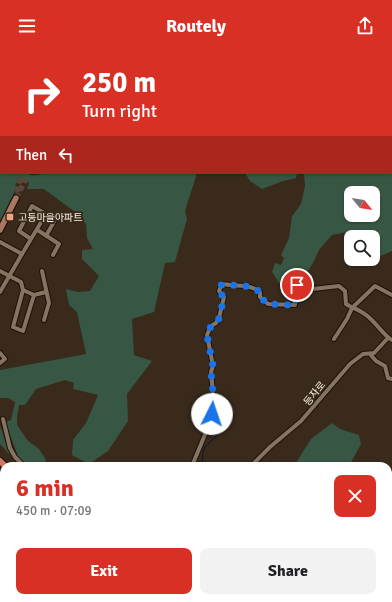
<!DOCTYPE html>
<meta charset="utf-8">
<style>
body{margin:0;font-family:Signika,"Noto Sans KR",sans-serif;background:#f2f2f2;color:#202124;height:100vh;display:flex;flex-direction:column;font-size:15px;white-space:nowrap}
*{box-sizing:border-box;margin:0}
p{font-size:13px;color:#757577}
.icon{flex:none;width:22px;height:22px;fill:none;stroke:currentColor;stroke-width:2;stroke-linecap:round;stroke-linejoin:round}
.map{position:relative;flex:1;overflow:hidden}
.drawer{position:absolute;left:0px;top:410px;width:392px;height:140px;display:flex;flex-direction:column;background:#fff;border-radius:12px 12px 0 0;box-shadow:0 1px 3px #0004}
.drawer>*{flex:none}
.guide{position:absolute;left:0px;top:0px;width:392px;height:122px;box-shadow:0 1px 3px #0004;background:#d93025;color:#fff;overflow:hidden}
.needle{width:26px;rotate:120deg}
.tools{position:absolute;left:344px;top:134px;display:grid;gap:8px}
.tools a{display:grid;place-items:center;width:36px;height:36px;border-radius:8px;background:#fff;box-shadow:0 1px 3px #0004;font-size:20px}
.pin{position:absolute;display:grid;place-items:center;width:34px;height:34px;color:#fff;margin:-17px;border:2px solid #fff;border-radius:50%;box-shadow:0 1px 4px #0007}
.me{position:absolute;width:44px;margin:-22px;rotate:4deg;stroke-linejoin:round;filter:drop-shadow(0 0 3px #0008)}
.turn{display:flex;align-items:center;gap:14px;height:84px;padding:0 16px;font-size:18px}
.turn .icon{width:52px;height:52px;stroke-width:2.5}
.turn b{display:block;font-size:28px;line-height:34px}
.then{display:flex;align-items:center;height:38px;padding:0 16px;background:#0003;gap:8px;font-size:15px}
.round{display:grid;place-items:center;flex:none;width:42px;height:42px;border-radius:8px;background:#f2f2f2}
.head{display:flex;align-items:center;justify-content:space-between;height:68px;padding:0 16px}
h1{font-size:24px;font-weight:800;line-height:30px;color:#d93025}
.action{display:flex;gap:8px;margin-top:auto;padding:8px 16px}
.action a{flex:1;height:46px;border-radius:8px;background:#d93025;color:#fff;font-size:16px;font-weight:800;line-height:46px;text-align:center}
.action a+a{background:#f2f2f2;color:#202124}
header{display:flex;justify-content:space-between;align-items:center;height:52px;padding:0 16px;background:#d93025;color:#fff;font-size:18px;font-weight:800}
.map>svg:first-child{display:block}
.green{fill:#375643;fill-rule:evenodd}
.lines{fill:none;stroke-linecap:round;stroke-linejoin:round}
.stream{stroke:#07172e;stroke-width:1}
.secondary-tunnel{stroke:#56483b;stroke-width:5.5;stroke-dasharray:5.5 3;stroke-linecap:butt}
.street-casing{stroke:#201205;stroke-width:6}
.secondary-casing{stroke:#201205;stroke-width:8}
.primary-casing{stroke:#201205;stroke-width:8}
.street{stroke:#857363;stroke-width:4}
.secondary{stroke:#a97764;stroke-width:5.5}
.primary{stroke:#ce7b64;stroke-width:6}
.route{stroke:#1a73e8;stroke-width:7;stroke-dasharray:0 12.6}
.poi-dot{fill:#f2a080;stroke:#392a1c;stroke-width:1.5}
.labels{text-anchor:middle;stroke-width:4;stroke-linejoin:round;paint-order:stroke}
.poi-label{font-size:10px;fill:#fcf2e9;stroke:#392a1c;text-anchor:start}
.street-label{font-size:10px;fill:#fcf2e9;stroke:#392a1c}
</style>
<header><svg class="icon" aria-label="menu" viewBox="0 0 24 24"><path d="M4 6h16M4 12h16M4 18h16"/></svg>Routely<svg class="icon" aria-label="share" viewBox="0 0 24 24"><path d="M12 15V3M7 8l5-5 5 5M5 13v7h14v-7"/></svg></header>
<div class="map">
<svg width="392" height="550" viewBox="0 0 392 550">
<rect width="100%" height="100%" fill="#392a1c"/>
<g class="green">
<path d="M134 0H392V199L376 206 373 203V185H354L347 180 332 183 319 198 313 211 306 222 279 231 272 220 275 211 281 213 284 206 281 203 289 186 292 164 301 152 305 134 304 121H391V1ZM351 141H373V163H351Z"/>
<path d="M0 113 1 121H26C31 125 40 123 45 121H197L185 159 187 167 175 210 165 211 154 260 132 267 134 303 152 309 127 342 128 369 108 399 89 412 72 403 73 388 86 371 98 343 73 337 74 331 65 328 36 337 25 353H19L17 365V373L28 389 39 397 46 408 43 414H28L18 404 5 370 11 368 15 350 8 346H0V318L86 302 77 260 69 253 66 237 78 240 90 239 99 224 82 207V198L93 197 87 186 86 172 75 160 44 137H27L29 131 27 129 17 127 13 145 0 169Z"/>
<polygon points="245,121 297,121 296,126 283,129 262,137 250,129"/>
<polygon points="332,371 340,377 359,383 361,392 349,414 294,414 311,387"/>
<polygon points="0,374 11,404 0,392"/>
<rect x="0" y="433" width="4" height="17"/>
</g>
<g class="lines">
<path class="stream" d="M202 414 203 399 205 395 217 383C217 373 212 362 216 353"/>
<g class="secondary-tunnel">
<polyline points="17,140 21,121"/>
<polyline points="16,146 24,131 27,121"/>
</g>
<defs>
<g id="street">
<polyline points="58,0 58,1"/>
<polyline points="124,0 124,1"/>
<polyline points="46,162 56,166 46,184"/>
<polyline points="39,179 59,192 53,203"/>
<polyline points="0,190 22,202 46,162 32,154 19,179 31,187"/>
<polyline points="0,219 21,230 23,238 13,275 23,279 34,243 46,240"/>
<polyline points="42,219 49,251 44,268"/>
<polyline points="23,238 34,243"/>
<polyline points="0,240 22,202"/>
<polyline points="334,287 347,267 352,256 375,234 392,243"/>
<polyline points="0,301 5,307 0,311"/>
<polyline points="370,302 376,309 385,314 388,326 392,327"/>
<polyline points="3,367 10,396 15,405 24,414"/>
<path d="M192 414 211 368 213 341 211 320 213 314 207 283 211 274 216 271 219 266 224 245 219 239 222 232C225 232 228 233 231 233 242 234 251 233 260 240V245L268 252 295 253 297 233 303 232 313 237 339 234 345 239 346 252C352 256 360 258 366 263 375 269 384 284 392 288"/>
<polyline points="251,414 270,395 301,369 350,312 363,302 374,301 388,286"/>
</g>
<g id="secondary">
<polyline points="38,0 38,1"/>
<polyline points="0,178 16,146"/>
</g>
<g id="primary">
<polyline points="0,409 5,414"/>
<polyline points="175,546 181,550"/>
</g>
</defs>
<use href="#street" class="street-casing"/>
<use href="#secondary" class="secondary-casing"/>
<use href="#primary" class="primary-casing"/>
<use href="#street" class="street"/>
<use href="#secondary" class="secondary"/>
<use href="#primary" class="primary"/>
</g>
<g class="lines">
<path class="route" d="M212 362 213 341 211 320 213 314 207 283 211 274 216 271 219 266 224 245 218 239 222 232C225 232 228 233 231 233 242 234 251 233 260 240V245L268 252 295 253 297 233"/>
</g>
<rect class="poi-dot" x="6" y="161" width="8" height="8" rx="2"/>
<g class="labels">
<g class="poi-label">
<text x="18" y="169">고등마을아파트</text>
</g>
<g class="street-label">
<text transform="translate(314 341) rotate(-50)" y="4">등자로</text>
</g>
</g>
</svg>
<div class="tools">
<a><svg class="needle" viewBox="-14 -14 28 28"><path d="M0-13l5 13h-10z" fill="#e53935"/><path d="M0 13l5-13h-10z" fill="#757577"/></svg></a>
<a><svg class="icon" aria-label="search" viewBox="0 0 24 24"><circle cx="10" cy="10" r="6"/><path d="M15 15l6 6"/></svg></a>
</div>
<div class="pin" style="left:297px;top:233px;background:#d93025"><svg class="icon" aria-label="arrive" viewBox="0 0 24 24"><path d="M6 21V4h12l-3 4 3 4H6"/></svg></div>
<svg class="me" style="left:212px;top:362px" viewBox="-20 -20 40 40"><circle r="19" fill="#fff"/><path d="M0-13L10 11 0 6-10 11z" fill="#1a73e8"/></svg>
<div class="guide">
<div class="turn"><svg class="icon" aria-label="right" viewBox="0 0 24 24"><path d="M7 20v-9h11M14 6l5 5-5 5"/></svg><div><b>250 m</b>Turn right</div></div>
<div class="then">Then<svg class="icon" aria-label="left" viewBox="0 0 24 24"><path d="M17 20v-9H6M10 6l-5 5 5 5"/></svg></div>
</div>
<section class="drawer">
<div class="head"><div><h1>6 min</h1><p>450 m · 07:09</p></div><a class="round" style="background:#d93025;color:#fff"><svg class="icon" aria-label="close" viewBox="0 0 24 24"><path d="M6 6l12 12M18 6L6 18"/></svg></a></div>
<div class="action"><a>Exit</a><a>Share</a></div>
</section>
</div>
